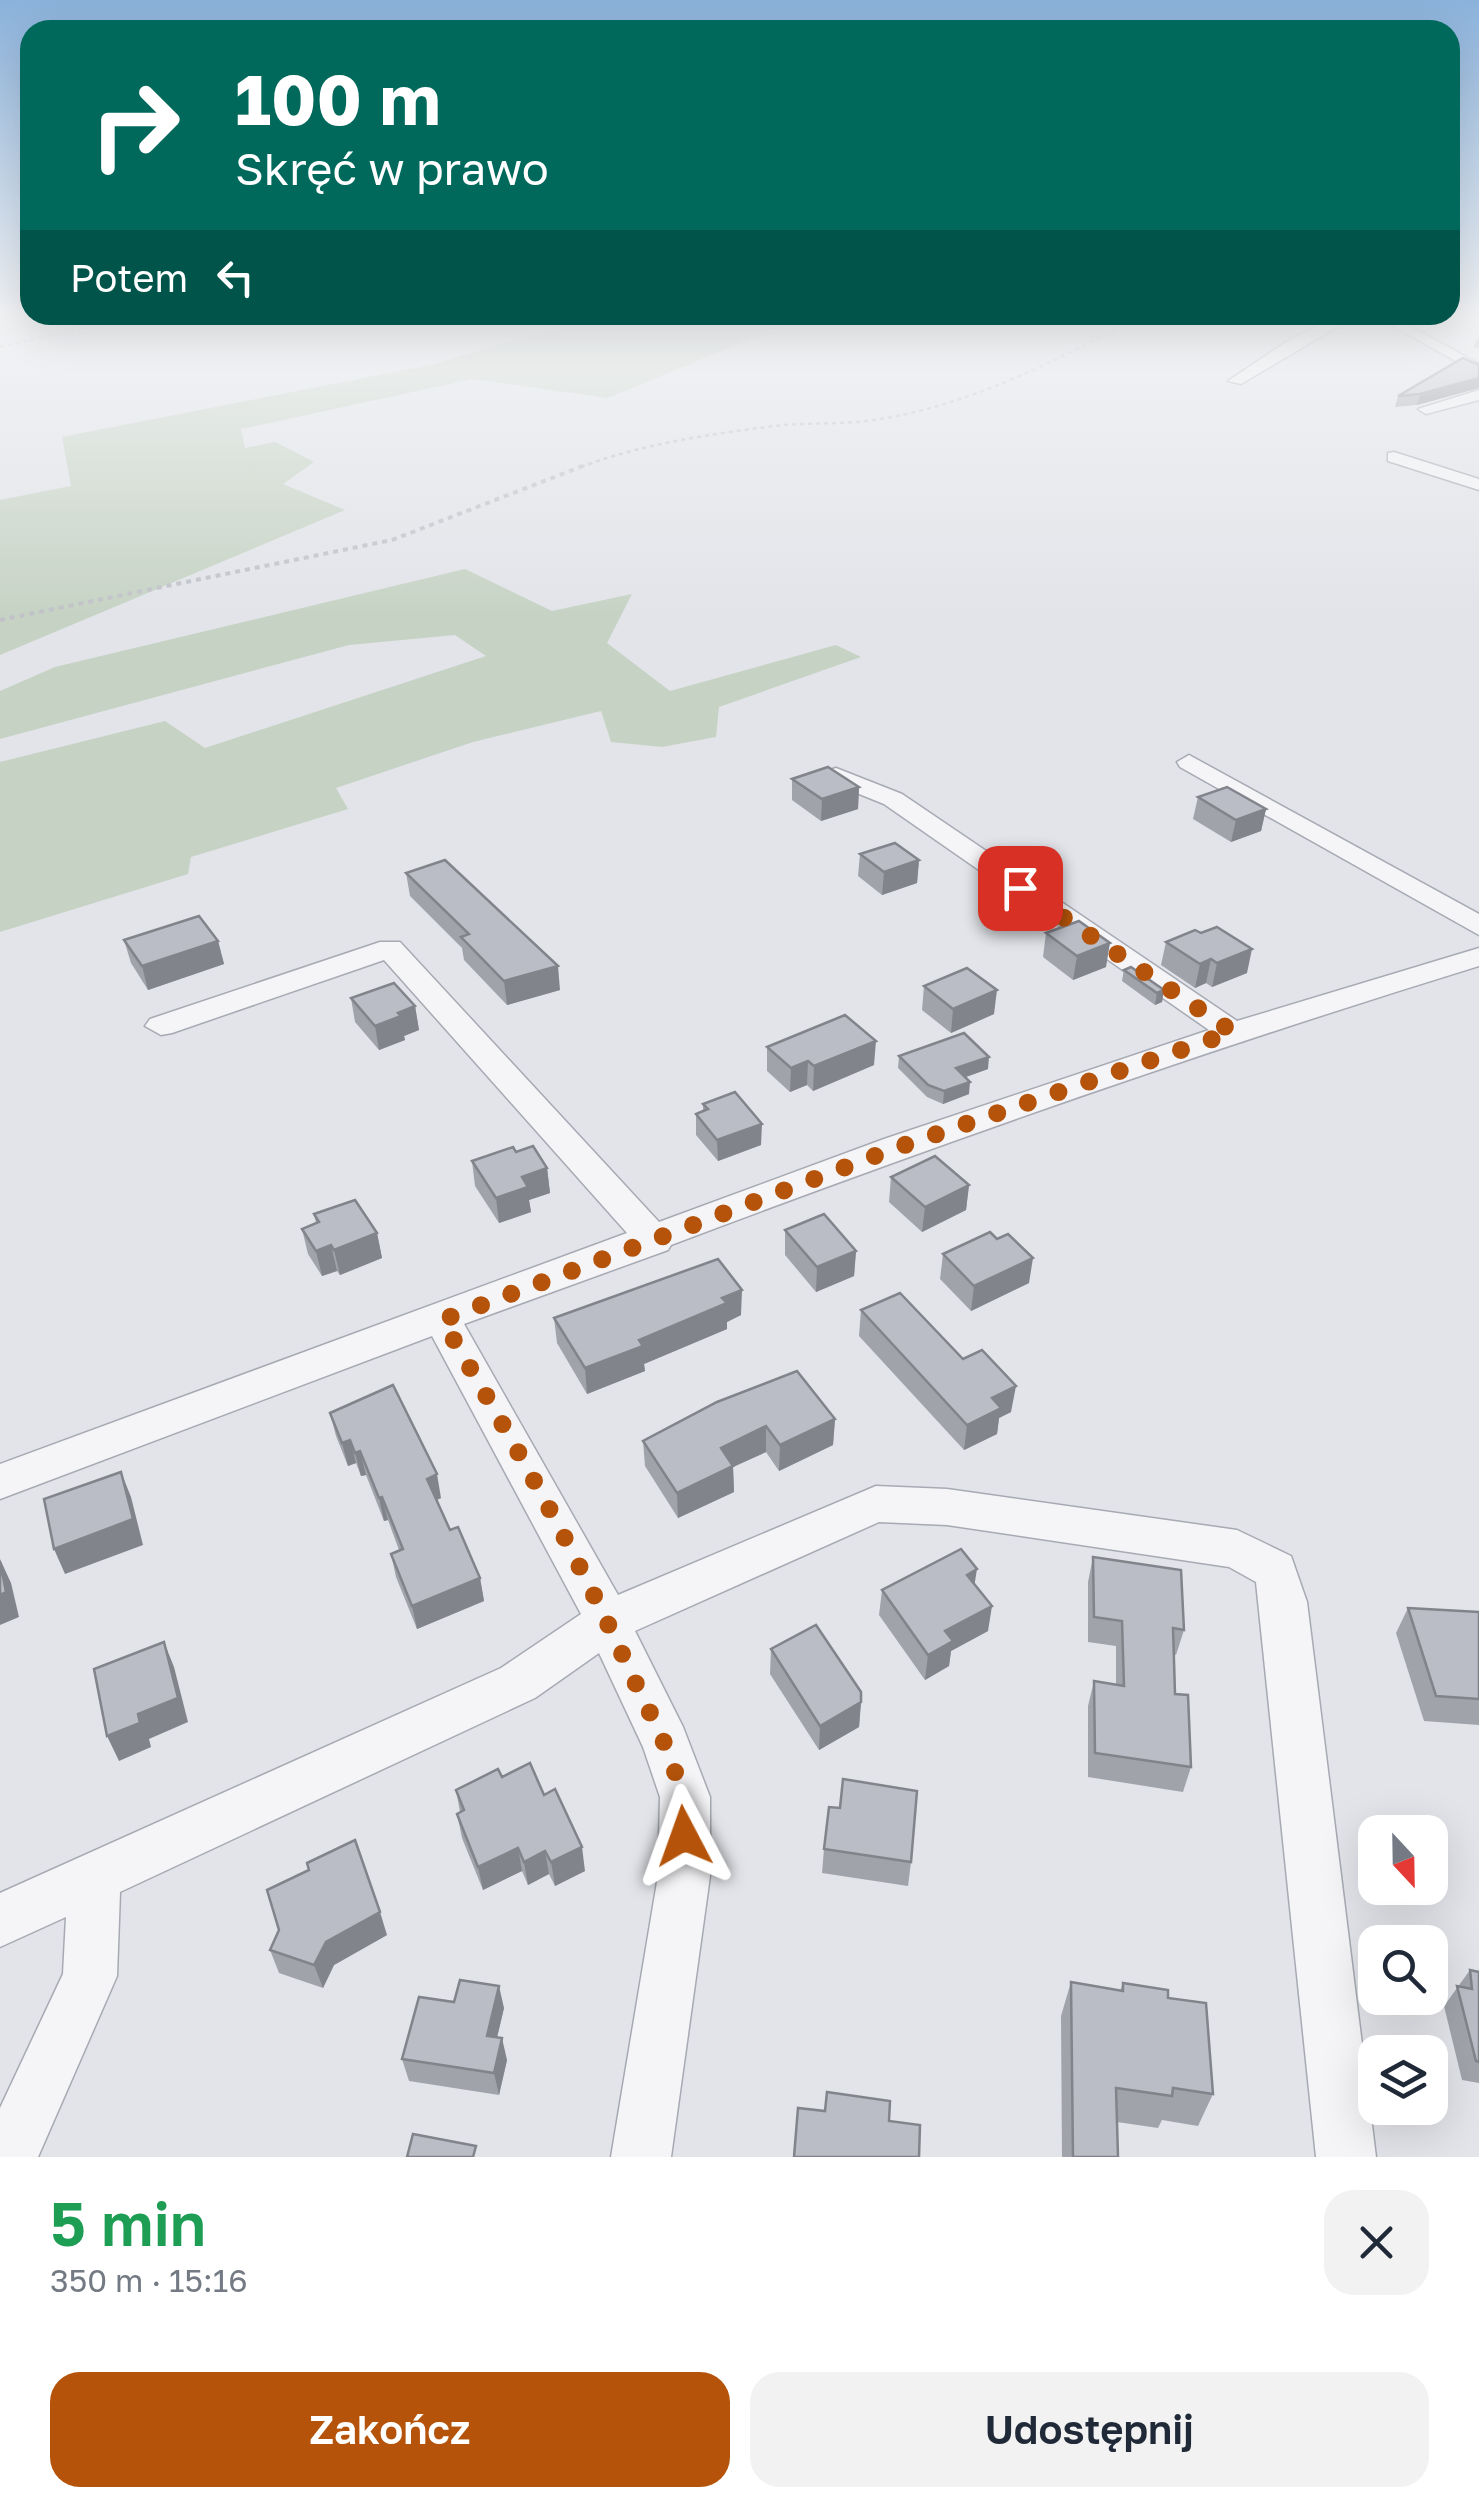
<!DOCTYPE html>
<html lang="pl">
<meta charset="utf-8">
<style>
body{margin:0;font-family:"Golos Text",sans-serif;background:#f2f2f3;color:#1f2937;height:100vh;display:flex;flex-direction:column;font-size:38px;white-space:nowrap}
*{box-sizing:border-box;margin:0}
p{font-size:32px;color:#747a83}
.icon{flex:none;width:55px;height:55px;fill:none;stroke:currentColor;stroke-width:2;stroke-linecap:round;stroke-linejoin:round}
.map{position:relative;height:2157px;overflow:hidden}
.panel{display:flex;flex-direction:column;background:#fff;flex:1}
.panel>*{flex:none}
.hud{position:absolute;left:20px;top:20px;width:1440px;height:305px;border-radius:30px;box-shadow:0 10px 40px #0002;background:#00695c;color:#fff;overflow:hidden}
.needle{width:65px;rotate:158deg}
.buttons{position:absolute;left:1358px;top:1815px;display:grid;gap:20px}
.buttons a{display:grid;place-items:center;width:90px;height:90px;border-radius:20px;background:#fff;box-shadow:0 10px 40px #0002;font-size:50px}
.pin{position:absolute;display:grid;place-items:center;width:85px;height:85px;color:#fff;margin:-42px;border-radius:20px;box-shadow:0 5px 15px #0006}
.me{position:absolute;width:110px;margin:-55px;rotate:356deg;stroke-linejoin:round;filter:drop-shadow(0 0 8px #0008)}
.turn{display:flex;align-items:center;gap:35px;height:210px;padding:0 50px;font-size:45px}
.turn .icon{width:130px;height:130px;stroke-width:2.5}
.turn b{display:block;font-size:70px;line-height:85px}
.then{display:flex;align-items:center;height:95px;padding:0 50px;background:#0003;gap:20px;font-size:38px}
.round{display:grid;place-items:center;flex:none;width:105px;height:105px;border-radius:30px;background:#f2f2f3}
.headline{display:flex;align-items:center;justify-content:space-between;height:170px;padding:0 50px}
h1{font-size:60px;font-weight:600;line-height:75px;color:#1e9e55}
.action{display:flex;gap:20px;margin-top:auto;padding:20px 50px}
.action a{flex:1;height:115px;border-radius:30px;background:#b45309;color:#fff;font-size:40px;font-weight:600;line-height:115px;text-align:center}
.action a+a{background:#f2f2f3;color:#1f2937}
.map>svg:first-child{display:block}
.green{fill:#c6d3c4}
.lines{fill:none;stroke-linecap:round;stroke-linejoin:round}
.minor-casing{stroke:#a7aab3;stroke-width:3}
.path-far1{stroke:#c0c2c8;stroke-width:2.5;stroke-dasharray:4 4;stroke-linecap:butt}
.path{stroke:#c0c2c8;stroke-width:4;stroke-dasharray:5 5;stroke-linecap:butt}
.minor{fill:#f5f5f8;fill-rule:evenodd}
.wall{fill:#a0a3aa}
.shaded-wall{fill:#82848b}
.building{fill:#babdc6;stroke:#82848b;stroke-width:2.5}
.route{stroke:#b45309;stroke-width:18;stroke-dasharray:0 32.4}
</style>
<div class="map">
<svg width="1479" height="2157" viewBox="0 0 1479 2157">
<rect width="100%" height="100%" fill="#e2e4e9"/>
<g class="green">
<polygon points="620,315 649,320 682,315 804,317 608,398 473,379 241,429 245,448 275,442 314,462 283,484 345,510 0,655 0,500 71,486 62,437 430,365 592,318"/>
<polygon points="465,569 552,611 632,594 607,643 670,691 836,645 861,657 719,707 716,737 662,747 611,742 601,711 473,742 336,788 348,809 191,857 188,874 0,932 0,762 165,721 205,748 486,656 455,635 349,645 0,739 0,691 55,667"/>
</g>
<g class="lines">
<defs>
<g id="minor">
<polygon points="1339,315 1357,315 1241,384 1228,381 1286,342"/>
<polygon points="1373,315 1390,315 1479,364 1479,374"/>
<polygon points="1479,390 1479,400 1426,414 1418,409"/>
<polygon points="1394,452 1479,479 1479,490 1388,461 1388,453"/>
<polygon points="1189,755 1479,914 1479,935 1180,767 1177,762"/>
<path d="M836 768 902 794 1237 1021 1479 948V966C1206 1050 938 1144 671 1245L668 1250 464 1324 618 1595 876 1486 947 1489 1237 1530 1291 1556 1307 1602 1376 2157H1316L1256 1582 1229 1567 947 1525 879 1522 635 1631 683 1727 710 1797V1876L671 2157H611L658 1876 660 1797 643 1747 599 1653 535 1698 120 1892 117 1976 38 2157H0V2108L63 1974 66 1917 0 1947V1893L501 1668 581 1614 432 1336 0 1499V1464L627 1233 384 960 172 1033 161 1035 145 1026 150 1019 380 942H400L659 1222 884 1139 1209 1030 884 804 827 781 823 776 827 771Z"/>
</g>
</defs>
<use href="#minor" class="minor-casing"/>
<g class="path-far1">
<polyline points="0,347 138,315"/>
<path d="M581 467C641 444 711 434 775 426 807 422 841 425 874 420 969 406 1058 360 1142 315"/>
</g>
<polyline class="path" points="0,620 392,540 588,464"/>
<use href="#minor" class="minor"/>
</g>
<g class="wall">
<polygon points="1479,337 1479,348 1474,347 1476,340"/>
<polygon points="1479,365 1479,388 1417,405 1395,407 1398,396"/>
<polygon points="792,779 859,787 858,809 821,821 792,800"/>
<polygon points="1198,797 1266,809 1261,831 1231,842 1193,819"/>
<polygon points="860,854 919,860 917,883 882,895 858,876"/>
<polygon points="406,873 560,990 507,1005 464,960 462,948 410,896"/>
<polygon points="1046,933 1106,967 1073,980 1043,957"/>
<polygon points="124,940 218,941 224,964 148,990 131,963"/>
<polygon points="1166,942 1247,973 1212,987 1206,983 1195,988 1161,965"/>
<polygon points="1124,970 1164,990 1162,1002 1155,1005 1122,981"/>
<polygon points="924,986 994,1014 951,1033 922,1010"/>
<polygon points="351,998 415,1006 419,1030 404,1036 405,1040 379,1050 355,1022"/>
<polygon points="767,1047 874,1065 813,1091 807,1085 790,1092 767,1071"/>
<polygon points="899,1056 988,1069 965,1077 969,1094 943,1104 927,1097 898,1068"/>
<polygon points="703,1104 761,1145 718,1161 696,1135 696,1114 703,1111"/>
<polygon points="516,1152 547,1168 550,1193 529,1200 531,1212 499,1223 475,1186 472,1161"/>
<polygon points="891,1177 969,1185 966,1210 922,1232 889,1202"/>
<polygon points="314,1214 377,1233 382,1258 340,1275 337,1271 322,1276 308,1254 302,1229 316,1223"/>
<polygon points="785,1230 856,1251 854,1276 816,1292 785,1255"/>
<polygon points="943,1254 1029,1283 971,1311 940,1279"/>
<polygon points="861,1310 1011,1412 999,1418 997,1434 964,1450 859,1336"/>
<polygon points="741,1315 727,1322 727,1329 644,1364 645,1371 587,1394 557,1343 554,1318"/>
<polygon points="330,1413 441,1498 437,1500 450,1530 480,1578 484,1601 417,1629 396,1577 391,1554 399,1550 388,1520 384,1521 366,1475 361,1476 356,1463 348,1466 336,1436"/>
<polygon points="835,1419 833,1445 779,1471 766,1452 733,1467 734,1492 678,1518 645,1466 643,1441"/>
<polygon points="1093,1557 1184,1630 1176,1655 1174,1654 1175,1694 1191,1767 1183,1792 1088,1777 1088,1706 1094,1681 1116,1685 1116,1646 1088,1642 1088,1582"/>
<polygon points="975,1584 988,1631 951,1651 949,1666 925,1680 879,1615 882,1590"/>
<polygon points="1408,1608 1479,1612 1479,1725 1424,1721 1396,1633"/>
<polygon points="771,1649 861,1702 859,1727 819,1750 770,1674"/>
<polygon points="502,1777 544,1795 585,1871 555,1886 549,1874 528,1885 522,1871 483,1890 462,1838 457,1814 460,1812 456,1790"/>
<polygon points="824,1849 911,1862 908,1886 822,1873"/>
<polygon points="387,1935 334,1965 323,1988 279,1973 270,1950"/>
<polygon points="1470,1970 1479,1972 1479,2083 1462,2080 1444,2006"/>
<polygon points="1071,1982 1120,1991 1123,1983 1168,1998 1213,2094 1198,2126 1162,2120 1158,2128 1117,2122 1118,2157 1062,2157 1061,2016"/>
<polygon points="504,2008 497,2038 507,2060 499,2095 409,2081 402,2059"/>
</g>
<g class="shaded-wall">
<polygon points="1479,378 1479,388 1417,405 1420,394"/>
<polygon points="859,787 858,809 821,821 822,799"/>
<polygon points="1266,809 1261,831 1231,842 1236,820"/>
<polygon points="919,860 917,883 882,895 884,872"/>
<polygon points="218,941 224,964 148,990 142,966"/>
<polygon points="1110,943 1106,967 1073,980 1077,956"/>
<polygon points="1252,949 1247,973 1212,987 1217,963"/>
<polygon points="1211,959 1206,983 1195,988 1200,964"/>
<polygon points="558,966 560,990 507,1005 504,981"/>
<polygon points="997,990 994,1014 951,1033 953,1009"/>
<polygon points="1164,990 1162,1002 1155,1005 1157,993"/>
<polygon points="415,1006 419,1030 404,1036 405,1040 379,1050 375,1026 398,1013"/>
<polygon points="876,1041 874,1065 813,1091 814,1066"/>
<polygon points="989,1057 988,1069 955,1081 956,1068"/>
<polygon points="808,1061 807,1085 790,1092 791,1068"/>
<polygon points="970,1082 969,1094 943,1104 944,1091"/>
<polygon points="762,1124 761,1145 718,1161 717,1140"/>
<polygon points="547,1168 550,1193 529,1200 531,1212 499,1223 496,1198 522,1177"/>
<polygon points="969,1185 966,1210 922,1232 925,1207"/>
<polygon points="377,1233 382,1258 340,1275 334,1250"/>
<polygon points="331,1245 337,1271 322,1276 316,1251"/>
<polygon points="856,1251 854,1276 816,1292 817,1267"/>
<polygon points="1033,1258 1029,1283 971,1311 974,1286"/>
<polygon points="742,1290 741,1315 727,1322 727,1329 644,1364 645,1371 587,1394 585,1368 722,1298"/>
<polygon points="1016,1386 1011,1412 999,1418 997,1434 964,1450 967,1425 992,1398"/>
<polygon points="835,1419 833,1445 779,1471 780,1445"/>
<polygon points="766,1426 766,1452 733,1467 734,1492 678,1518 677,1493 721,1448"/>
<polygon points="350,1440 356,1463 348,1466 342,1443"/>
<polygon points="360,1451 366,1475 361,1476 355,1453"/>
<polygon points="121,1472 131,1497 143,1545 65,1574 54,1549"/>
<polygon points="437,1474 441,1498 431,1502 427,1479"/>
<polygon points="382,1497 388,1520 384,1521 379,1498"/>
<polygon points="0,1559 11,1583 19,1617 0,1625"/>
<polygon points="977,1569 973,1594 967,1575"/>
<polygon points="480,1578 484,1601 417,1629 412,1606"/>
<polygon points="992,1606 988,1631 951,1651 949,1666 925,1680 928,1655 945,1631"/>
<polygon points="164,1642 174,1667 188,1722 149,1739 151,1747 119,1761 107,1736 138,1714"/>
<polygon points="861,1702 859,1727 819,1750 820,1726"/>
<polygon points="582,1847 585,1871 555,1886 551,1862"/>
<polygon points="518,1848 522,1871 483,1890 478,1867"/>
<polygon points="545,1851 549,1874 528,1885 524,1862"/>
<polygon points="380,1912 387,1935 334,1965 323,1988 314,1965 326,1942"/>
<polygon points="499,1986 504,2008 492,2058 487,2036"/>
<polygon points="502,2038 507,2060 499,2095 494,2073"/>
</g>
<g class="building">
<polygon points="1463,358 1479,365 1479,378 1420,394 1398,396"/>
<polygon points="828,767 859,787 822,799 792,779"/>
<polygon points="1227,787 1266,809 1236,820 1198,797"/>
<polygon points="895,843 919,860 884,872 860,854"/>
<polygon points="445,860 558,966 504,981 461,937 469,934 406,873"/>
<polygon points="199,916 218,941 142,966 124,940"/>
<polygon points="1079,921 1110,943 1077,956 1046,933"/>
<polygon points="1217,927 1252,949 1217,963 1211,959 1200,964 1166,942 1195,930 1201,933"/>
<polygon points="1131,967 1164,990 1157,993 1124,970"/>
<polygon points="967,968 997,990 953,1009 924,986"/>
<polygon points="394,983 415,1006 398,1013 401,1016 375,1026 351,998"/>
<polygon points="845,1015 876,1041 814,1066 808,1061 791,1068 767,1047"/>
<polygon points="964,1033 989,1057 956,1068 970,1082 944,1091 928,1085 899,1056"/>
<polygon points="735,1092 762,1124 717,1140 696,1114 708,1109 703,1104"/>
<polygon points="533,1146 547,1168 522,1177 528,1187 496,1198 472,1161 513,1147 516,1152"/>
<polygon points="935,1156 969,1185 925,1207 891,1177"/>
<polygon points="355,1200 377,1233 334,1250 331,1245 316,1251 302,1229 319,1222 314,1214"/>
<polygon points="824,1214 856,1251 817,1267 785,1230"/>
<polygon points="990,1232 997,1239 1008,1234 1033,1258 974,1286 943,1254"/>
<polygon points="718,1259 742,1290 722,1298 727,1303 639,1340 643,1346 585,1368 554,1318"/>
<polygon points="900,1293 963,1359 982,1350 1016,1386 992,1398 1001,1408 967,1425 861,1310"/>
<polygon points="797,1371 835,1419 780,1445 766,1426 721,1448 733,1466 677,1493 643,1441 717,1402"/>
<polygon points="393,1385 437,1474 427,1479 450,1530 458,1527 480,1578 412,1606 391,1554 403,1549 382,1497 379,1498 360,1451 355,1453 350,1440 342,1443 330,1413"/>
<polygon points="121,1472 133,1519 54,1549 44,1499"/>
<polygon points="961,1549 977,1569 967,1575 992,1606 945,1631 953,1641 928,1655 882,1590"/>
<polygon points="1093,1557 1181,1570 1184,1630 1173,1628 1175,1694 1188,1695 1191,1767 1095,1753 1094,1681 1124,1686 1122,1621 1094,1617"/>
<polygon points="0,1562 6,1592 0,1595"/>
<polygon points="1408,1608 1479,1612 1479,1699 1436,1696"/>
<polygon points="816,1625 861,1692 861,1702 820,1726 771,1649"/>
<polygon points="164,1642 178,1698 138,1714 140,1723 107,1736 94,1669"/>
<polygon points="530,1763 544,1795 555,1789 582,1847 551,1862 545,1851 524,1862 518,1848 478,1867 457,1814 464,1810 456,1790 498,1769 502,1777"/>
<polygon points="843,1779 917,1791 911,1862 824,1849 829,1807 840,1808"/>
<polygon points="355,1840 380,1912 326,1942 314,1965 270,1950 279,1930 267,1890 309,1870 307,1863"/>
<polygon points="1470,1970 1479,1972 1479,2062 1476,2061 1457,1986 1472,1989"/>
<polygon points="460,1980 499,1986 487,2036 502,2038 494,2073 402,2059 419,1997 454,2002"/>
<polygon points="1071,1982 1123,1991 1123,1983 1168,1990 1168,1998 1206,2003 1213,2094 1173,2088 1172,2096 1116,2088 1118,2157 1073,2157"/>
<polygon points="827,2092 890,2101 889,2121 920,2125 919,2157 794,2157 798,2108 825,2111"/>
<polygon points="413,2134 476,2146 473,2157 407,2157"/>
</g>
<linearGradient id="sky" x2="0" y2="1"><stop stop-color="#8bb2db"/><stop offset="0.51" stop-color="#f2f3f5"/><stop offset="1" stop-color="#f2f3f5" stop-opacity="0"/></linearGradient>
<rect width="1479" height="615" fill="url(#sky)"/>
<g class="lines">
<path class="route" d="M684 1836C685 1769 657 1731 630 1671 575 1550 510 1435 442 1320L896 1148 1233 1032 1020 888"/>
</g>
</svg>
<div class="buttons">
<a><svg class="needle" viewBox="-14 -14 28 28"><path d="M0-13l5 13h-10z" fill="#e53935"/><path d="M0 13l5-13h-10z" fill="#747a83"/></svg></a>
<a><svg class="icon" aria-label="search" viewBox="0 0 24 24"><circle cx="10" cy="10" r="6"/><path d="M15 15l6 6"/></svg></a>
<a><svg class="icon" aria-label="layers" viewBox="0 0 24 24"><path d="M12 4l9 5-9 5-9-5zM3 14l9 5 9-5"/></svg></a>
</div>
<div class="pin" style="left:1020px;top:888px;background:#d93025"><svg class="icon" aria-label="arrive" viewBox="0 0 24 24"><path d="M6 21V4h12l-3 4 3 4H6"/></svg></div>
<svg class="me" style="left:684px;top:1836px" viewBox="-20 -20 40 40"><path d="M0-17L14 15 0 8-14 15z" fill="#b45309" stroke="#fff" stroke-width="4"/></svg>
<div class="hud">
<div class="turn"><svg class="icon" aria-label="right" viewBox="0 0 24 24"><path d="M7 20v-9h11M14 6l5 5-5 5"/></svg><div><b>100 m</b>Skręć w prawo</div></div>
<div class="then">Potem<svg class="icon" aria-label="left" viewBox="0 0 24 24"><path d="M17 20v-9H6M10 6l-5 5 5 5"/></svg></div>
</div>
</div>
<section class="panel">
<div class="headline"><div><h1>5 min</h1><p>350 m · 15:16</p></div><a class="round"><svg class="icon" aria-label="close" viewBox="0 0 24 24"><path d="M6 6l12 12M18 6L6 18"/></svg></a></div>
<div class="action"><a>Zakończ</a><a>Udostępnij</a></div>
</section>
